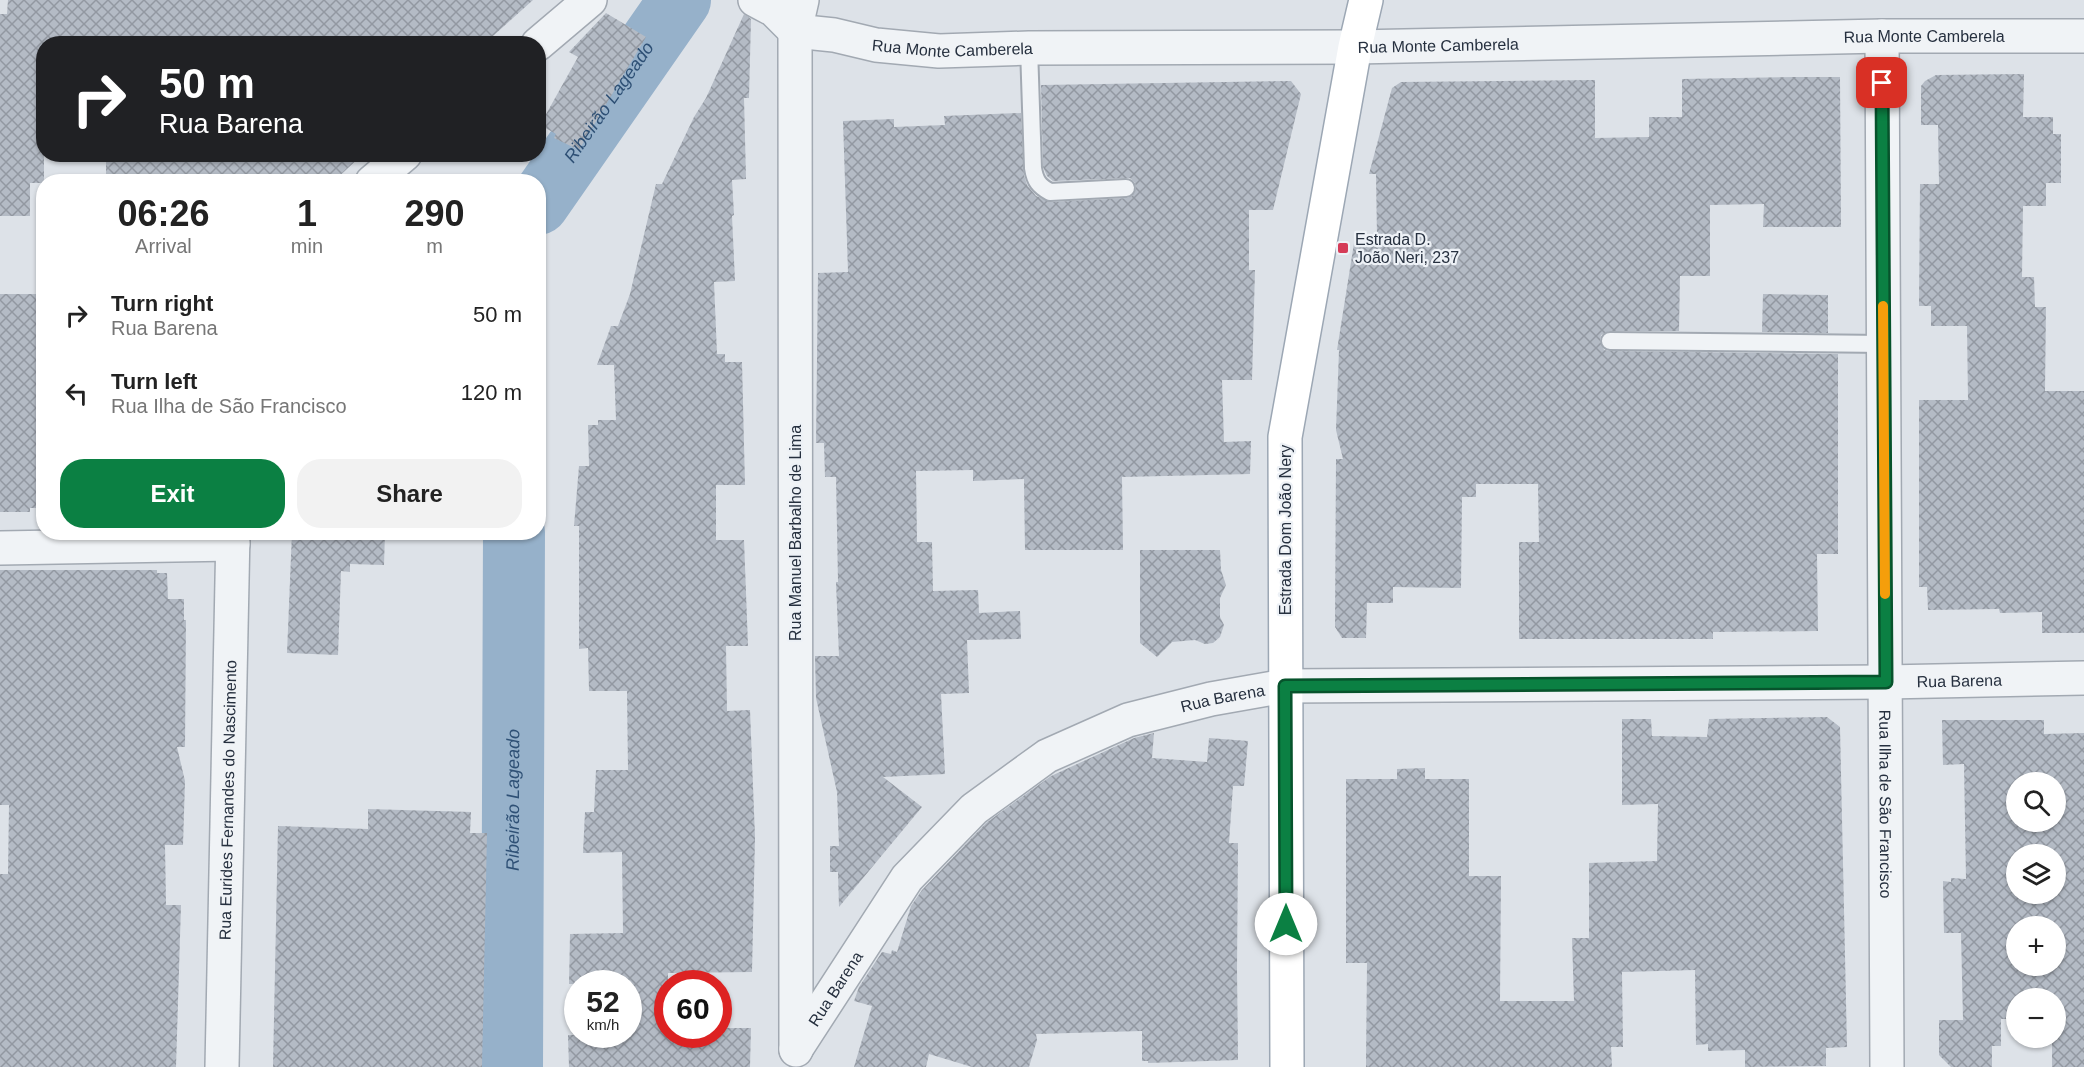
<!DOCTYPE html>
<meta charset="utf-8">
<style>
body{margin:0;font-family:Helvetica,sans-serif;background:#f2f2f2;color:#222;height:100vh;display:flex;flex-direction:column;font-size:22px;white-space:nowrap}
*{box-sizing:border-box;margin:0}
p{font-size:20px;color:#767676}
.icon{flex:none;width:33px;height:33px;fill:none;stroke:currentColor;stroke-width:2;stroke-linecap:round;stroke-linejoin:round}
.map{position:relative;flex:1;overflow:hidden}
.panel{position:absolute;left:36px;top:174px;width:510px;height:366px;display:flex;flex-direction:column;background:#fff;border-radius:24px;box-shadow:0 2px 4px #0004}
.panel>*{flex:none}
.hud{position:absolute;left:36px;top:36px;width:510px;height:126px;border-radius:24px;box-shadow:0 2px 4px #0004;background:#202124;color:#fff;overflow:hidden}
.controls{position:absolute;left:2006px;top:772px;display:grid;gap:12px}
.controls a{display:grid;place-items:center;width:60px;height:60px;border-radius:50%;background:#fff;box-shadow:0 2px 4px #0004;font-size:30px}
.speed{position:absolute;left:564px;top:970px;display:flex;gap:12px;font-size:30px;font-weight:700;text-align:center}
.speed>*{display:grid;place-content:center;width:78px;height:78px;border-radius:50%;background:#fff;box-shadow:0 2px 4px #0004;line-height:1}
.speed small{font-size:15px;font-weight:400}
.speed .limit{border:9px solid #d22;background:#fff;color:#111}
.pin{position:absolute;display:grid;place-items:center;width:51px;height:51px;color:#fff;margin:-26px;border-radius:12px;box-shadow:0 3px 9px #0006}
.me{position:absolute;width:66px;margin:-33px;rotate:0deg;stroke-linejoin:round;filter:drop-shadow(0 0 4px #0008)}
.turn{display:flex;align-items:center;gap:21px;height:126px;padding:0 24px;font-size:27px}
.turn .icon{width:78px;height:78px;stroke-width:2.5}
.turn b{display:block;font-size:42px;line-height:51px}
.eta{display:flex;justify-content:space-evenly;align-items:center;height:102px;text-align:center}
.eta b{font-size:36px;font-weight:700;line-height:42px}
.cta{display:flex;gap:12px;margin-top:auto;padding:12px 24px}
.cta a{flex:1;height:69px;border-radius:24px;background:#0b8043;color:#fff;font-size:24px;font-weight:700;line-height:69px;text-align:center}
.cta a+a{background:#f2f2f2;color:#222}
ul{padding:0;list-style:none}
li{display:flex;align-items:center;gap:18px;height:78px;padding:0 24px}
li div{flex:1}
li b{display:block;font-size:22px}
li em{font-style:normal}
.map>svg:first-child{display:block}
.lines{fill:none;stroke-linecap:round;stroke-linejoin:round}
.river{stroke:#96b1ca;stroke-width:62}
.building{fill:url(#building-cross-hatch);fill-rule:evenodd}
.service-casing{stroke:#a2a9b2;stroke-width:20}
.minor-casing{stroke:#a2a9b2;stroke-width:36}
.primary-casing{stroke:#9ca7b4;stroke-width:36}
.service{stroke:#f0f3f6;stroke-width:16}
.minor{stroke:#f0f3f6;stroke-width:33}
.primary{stroke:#fff;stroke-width:33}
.route-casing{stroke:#07532c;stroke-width:15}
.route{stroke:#0b8043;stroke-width:10}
.slow{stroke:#f59e0b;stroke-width:10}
.poi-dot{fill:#d53b57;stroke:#edf1f6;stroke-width:2}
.labels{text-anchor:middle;stroke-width:4.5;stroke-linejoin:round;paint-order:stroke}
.street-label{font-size:16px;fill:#26303f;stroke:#edf1f6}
.poi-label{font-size:16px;fill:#26303f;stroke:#edf1f6;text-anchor:start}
.water-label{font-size:18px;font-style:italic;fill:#2e5075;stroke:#edf1f6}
</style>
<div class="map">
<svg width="2084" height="1067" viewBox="0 0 2084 1067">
<defs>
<pattern id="building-cross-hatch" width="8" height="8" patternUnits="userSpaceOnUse" patternTransform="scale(1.5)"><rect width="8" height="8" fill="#b4bbc5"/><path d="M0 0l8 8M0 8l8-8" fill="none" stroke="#9298a1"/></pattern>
</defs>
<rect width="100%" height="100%" fill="#dde2e8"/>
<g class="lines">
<g class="river">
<path id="s1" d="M538 204 680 0"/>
<path id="s2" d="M512 1067 514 532"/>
</g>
</g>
<g class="building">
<polygon points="8,0 533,0 484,44 473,44 472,40 411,40 411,44 44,44 44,183 30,183 30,216 0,216 0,14 7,14"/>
<polygon points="606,13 646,37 579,150 554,138 556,134 540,125 578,57 569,52"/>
<polygon points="744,14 751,19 749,98 744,98 746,179 732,180 734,215 732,216 735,281 714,282 717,354 725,354 725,362 742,362 745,485 716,485 716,540 744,540 748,646 726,646 727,711 750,710 755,837 752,972 668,973 668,1035 721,1035 721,1028 751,1028 750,1067 569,1067 568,1035 628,1035 628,984 569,984 570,934 623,933 622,852 583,853 585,812 594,812 596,770 628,770 627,691 589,691 588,648 579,649 579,526 574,526 579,466 589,466 588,425 598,425 598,420 616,420 614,365 597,365 611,326 618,326 630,294 656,184 662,184 694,117 706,98"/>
<polygon points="2024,74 2023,117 2053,117 2053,134 2061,134 2061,183 2046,183 2046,206 2023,206 2022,277 2034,277 2035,307 2046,307 2045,391 2084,391 2084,633 2042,633 2042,612 2000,613 1999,609 1928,610 1927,587 1919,587 1919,400 1968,400 1967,326 1931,326 1931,306 1919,306 1920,184 1939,184 1938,125 1921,125 1921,86 1925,81 1936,75"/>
<polygon points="1796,77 1840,77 1841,227 1763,227 1764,204 1710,205 1710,276 1680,276 1679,331 1610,331 1601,335 1600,341 1604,350 1610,351 1838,354 1838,554 1817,554 1818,631 1713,632 1713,639 1519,639 1519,542 1539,542 1538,484 1476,484 1476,497 1462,497 1461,588 1393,587 1393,603 1367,603 1366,638 1342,638 1335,627 1336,459 1343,459 1336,430 1339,350 1337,350 1355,237 1377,237 1376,174 1369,174 1392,88 1401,82 1595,80 1595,138 1649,137 1649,117 1682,117 1682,79"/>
<polygon points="1291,81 1301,94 1273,210 1249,210 1249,270 1255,270 1252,380 1222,380 1224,442 1251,441 1250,474 1122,477 1123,550 1025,550 1024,479 973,481 973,470 916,471 917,542 932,542 933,591 978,590 979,613 1020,611 1021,639 967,640 969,693 941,694 945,774 883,777 922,807 839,907 838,872 830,872 830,846 839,846 837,792 816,698 815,656 839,656 836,582 838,582 836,477 825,477 824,443 816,443 818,273 848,272 843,121 894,119 894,127 945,125 944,116 1021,113 1024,175 1027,185 1036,196 1051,202 1127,198 1132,196 1136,188 1135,183 1130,178 1053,181 1047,176 1043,167 1041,85"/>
<polygon points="106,154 363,154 333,182 106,182"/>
<polygon points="0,294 44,294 44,508 30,508 30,512 0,512"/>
<polygon points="1763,294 1828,295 1828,333 1762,332"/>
<polygon points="292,532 385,532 384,565 350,564 350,572 341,571 338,655 287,653"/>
<polygon points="1140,550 1220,550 1221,570 1226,585 1220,598 1220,617 1224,625 1220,637 1213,643 1205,644 1195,640 1172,642 1157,657 1140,643"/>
<polygon points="0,570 157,570 157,573 167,573 168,599 184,599 184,620 186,620 185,747 177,747 185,781 183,845 165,845 166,905 181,905 176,1067 0,1067 0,874 8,874 9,805 0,805"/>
<polygon points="1827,717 1840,727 1847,1047 1826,1048 1826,1066 1745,1067 1745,1050 1708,1051 1708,1044 1696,1045 1695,970 1622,972 1623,1047 1611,1047 1612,1067 1366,1067 1367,963 1346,963 1346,779 1397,779 1397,769 1425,768 1425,779 1469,779 1469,876 1501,876 1500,1001 1574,1001 1572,938 1589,938 1589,863 1657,861 1658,804 1622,805 1622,719 1651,719 1652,736 1707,737 1709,719"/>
<path d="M1942 720H2044V734L2084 733V1067H2052V1038H2055V999H2016V1019H2001V1046H1992V1067H1951L1939 1055V1020H1963L1961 933H1944L1943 881 1951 882V878L1966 879 1964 764 1943 765ZM2016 783H2055V822H2016ZM2016 855H2055V894H2016ZM2016 927H2055V966H2016Z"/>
<polygon points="1154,733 1152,758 1207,762 1209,738 1248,741 1244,786 1233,786 1229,843 1238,843 1237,969 1238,1060 1148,1063 1148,1061 1142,1061 1142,1031 1036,1034 1037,1040 1029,1067 972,1067 929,1054 926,1067 854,1067 872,1006 854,1001 859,987 882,952 891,954 892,950 897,952 911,906 922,890 986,823 1051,776 1134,738"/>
<polygon points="368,809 471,812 470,833 487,833 482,1067 273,1067 278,826 368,829"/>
</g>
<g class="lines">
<defs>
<g id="service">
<path d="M1029 48 1033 168C1035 181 1039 186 1050 192L1126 188"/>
<polyline points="1610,341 1883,344"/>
</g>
<g id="minor">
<polyline points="755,0 774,10 795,31"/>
<path id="s3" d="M795 31 834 35 876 45 939 51 1029 48 1355 47 1882 36H2084"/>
<path id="s4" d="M1882 36 1887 1067"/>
<polyline points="538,44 590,0"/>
<polyline points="372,182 405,154"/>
<polyline points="0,548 233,544"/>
<path id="s5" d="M796 1049 907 878 974 809 1047 756 1128 720 1211 699 1285 686 1886 682 2084 678"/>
<polyline points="796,1050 795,31 802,0"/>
<path id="s6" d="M222 1067 233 532"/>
</g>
<polyline id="primary" points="1287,1067 1285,437 1355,47 1366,0"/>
</defs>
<use href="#service" class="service-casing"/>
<use href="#minor" class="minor-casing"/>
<use href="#primary" class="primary-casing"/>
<use href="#service" class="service"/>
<use href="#minor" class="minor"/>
<use href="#primary" class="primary"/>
</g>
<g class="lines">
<defs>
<polyline id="route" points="1286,924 1285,686 1886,682 1882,83"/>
</defs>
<use href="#route" class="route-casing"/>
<use href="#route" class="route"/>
<polyline class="slow" points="1883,306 1885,594"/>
</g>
<rect class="poi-dot" x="1337" y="242" width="12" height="12" rx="3"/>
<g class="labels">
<g class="street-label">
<text dy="6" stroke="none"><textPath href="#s3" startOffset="1131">Rua Monte Camberela</textPath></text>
<text dy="6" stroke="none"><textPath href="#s3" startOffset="159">Rua Monte Camberela</textPath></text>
<text dy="6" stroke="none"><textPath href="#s3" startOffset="645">Rua Monte Camberela</textPath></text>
<text transform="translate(1285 530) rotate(-90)" y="6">Estrada Dom João Nery</text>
<text transform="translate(795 533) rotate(-90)" y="6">Rua Manuel Barbalho de Lima</text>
<text dy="6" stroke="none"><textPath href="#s5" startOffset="1314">Rua Barena</textPath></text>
<text dy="6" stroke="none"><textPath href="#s5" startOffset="576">Rua Barena</textPath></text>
<text dy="6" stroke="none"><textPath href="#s6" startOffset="267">Rua Eurides Fernandes do Nascimento</textPath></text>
<text dy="6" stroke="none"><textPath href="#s4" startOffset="768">Rua Ilha de São Francisco</textPath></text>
<text dy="6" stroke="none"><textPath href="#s5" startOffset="72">Rua Barena</textPath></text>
</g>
<g class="poi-label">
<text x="1355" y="245">Estrada D.<tspan x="1355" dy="18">João Neri, 237</tspan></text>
</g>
<g class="water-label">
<text dy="6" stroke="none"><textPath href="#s1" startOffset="124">Ribeirão Lageado</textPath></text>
<text dy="6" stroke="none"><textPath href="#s2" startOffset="267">Ribeirão Lageado</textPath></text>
</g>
</g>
</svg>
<div class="controls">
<a><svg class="icon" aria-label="search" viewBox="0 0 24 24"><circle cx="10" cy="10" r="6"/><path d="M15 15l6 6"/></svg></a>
<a><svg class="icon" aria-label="layers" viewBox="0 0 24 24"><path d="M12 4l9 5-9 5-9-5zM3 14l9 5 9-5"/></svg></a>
<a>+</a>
<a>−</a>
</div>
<div class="speed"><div>52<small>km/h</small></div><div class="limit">60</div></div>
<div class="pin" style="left:1882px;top:83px;background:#d93025"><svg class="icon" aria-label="arrive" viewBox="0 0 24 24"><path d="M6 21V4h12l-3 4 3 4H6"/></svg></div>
<svg class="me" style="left:1286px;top:924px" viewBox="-20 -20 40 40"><circle r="19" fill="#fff"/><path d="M0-13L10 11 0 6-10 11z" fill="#0b8043"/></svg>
<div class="hud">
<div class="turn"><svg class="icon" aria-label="right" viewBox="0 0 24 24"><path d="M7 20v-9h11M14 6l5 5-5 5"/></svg><div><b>50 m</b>Rua Barena</div></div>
</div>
<section class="panel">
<div class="eta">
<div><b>06:26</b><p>Arrival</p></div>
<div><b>1</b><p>min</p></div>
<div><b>290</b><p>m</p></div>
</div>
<ul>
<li><svg class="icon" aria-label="right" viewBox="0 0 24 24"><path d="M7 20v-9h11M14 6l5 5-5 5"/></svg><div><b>Turn right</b><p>Rua Barena</p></div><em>50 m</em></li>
<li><svg class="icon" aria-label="left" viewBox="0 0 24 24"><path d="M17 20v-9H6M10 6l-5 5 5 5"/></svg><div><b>Turn left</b><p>Rua Ilha de São Francisco</p></div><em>120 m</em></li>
</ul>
<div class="cta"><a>Exit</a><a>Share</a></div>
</section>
</div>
